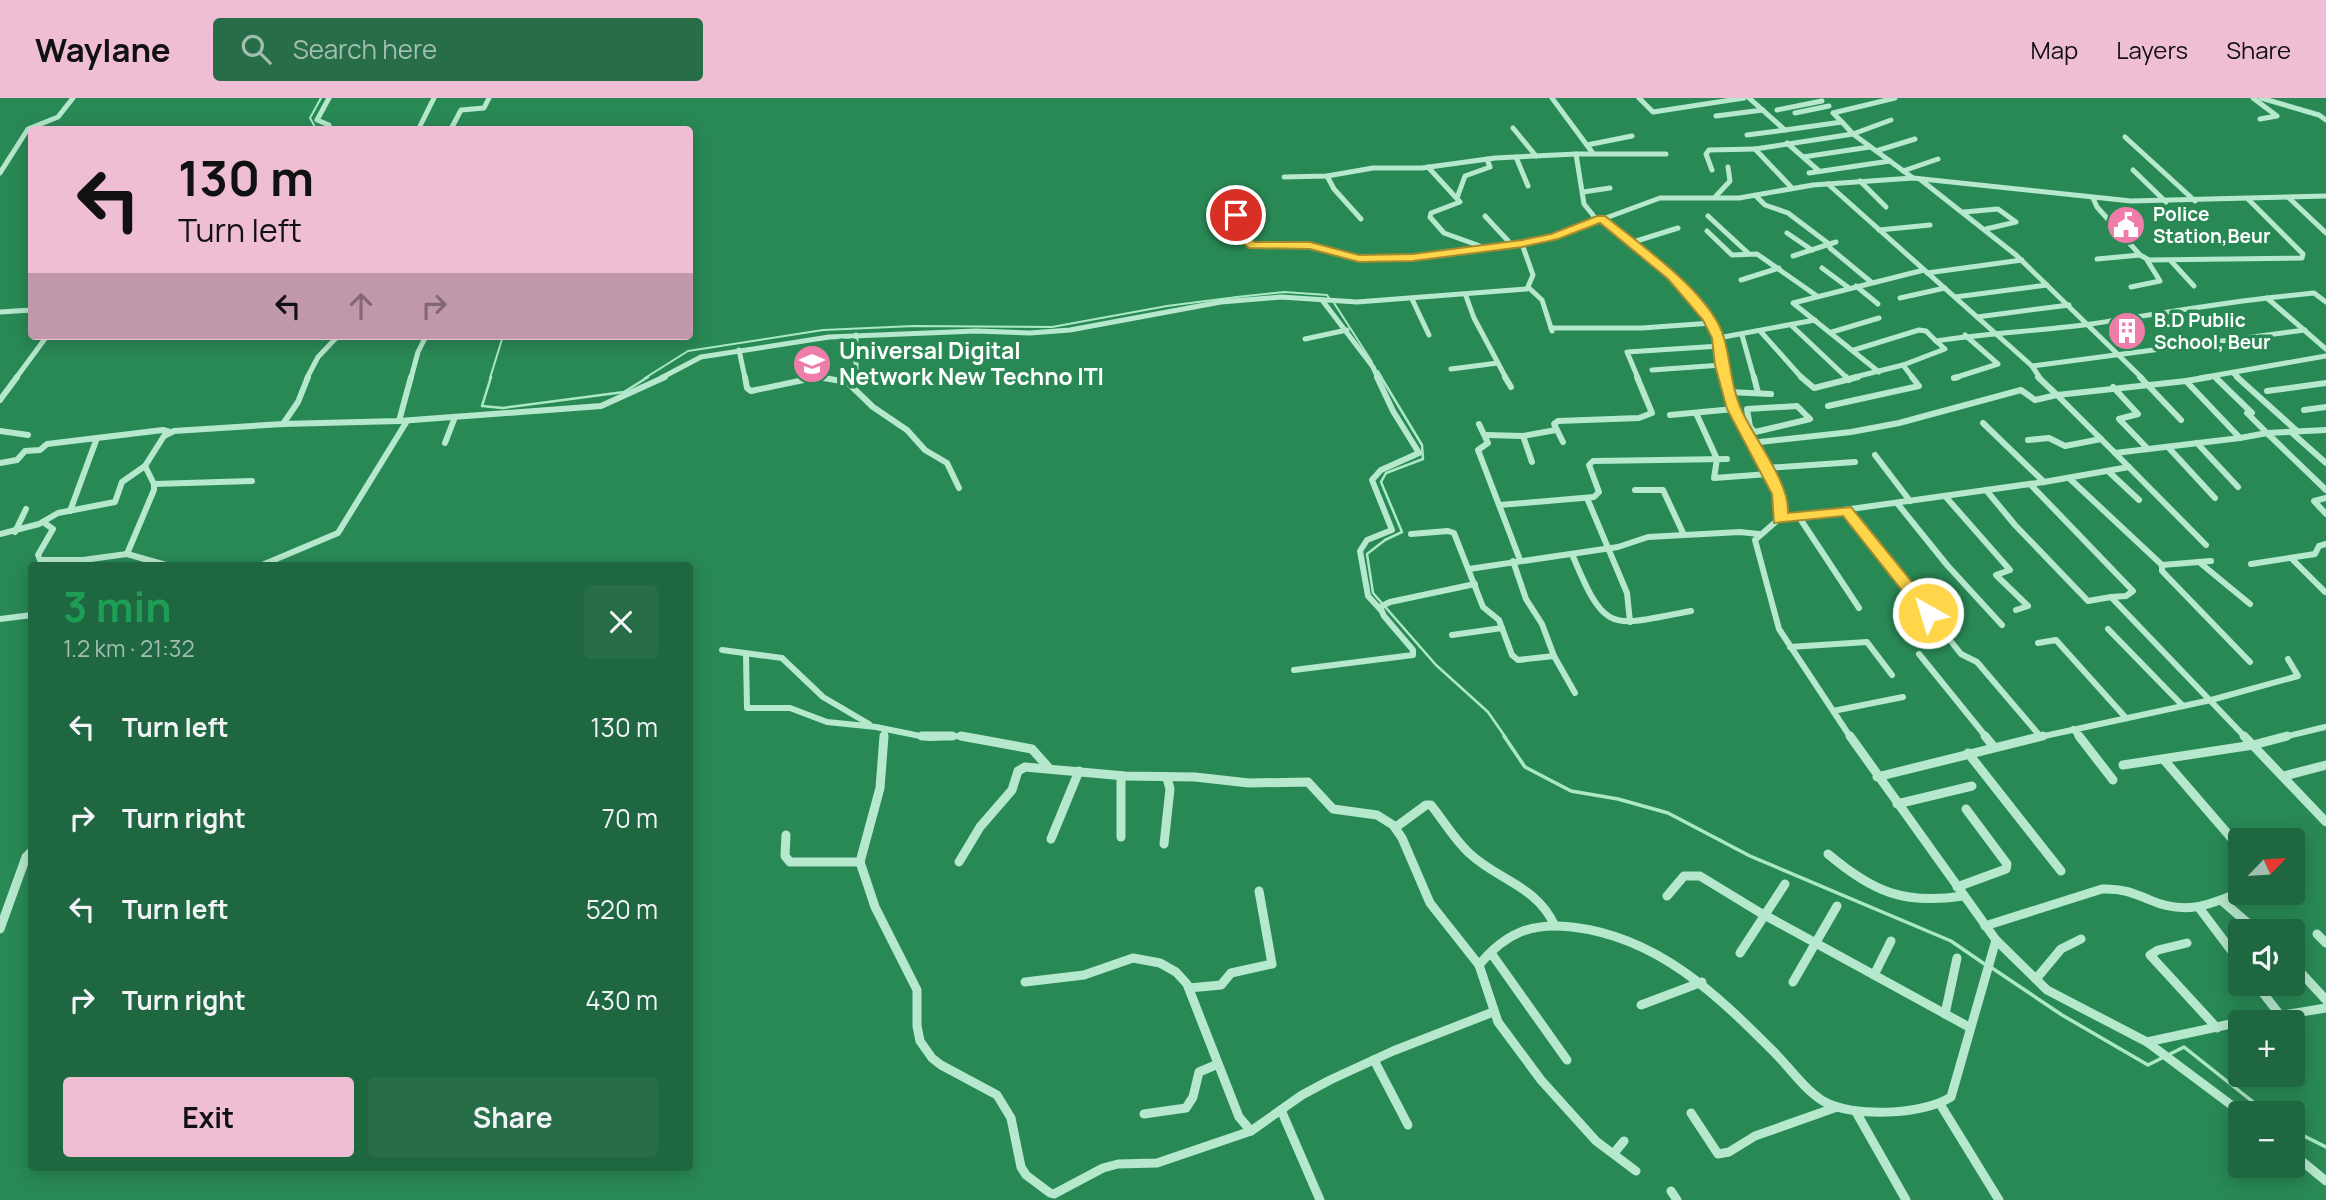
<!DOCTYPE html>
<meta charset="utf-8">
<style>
body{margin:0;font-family:Manrope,sans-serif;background:#276d47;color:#f1f3f6;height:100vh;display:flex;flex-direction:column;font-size:26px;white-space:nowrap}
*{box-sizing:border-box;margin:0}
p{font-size:23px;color:#a1beb1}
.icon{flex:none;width:38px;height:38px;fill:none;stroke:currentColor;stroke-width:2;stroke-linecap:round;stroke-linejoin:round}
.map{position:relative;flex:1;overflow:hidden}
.drawer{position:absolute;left:28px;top:464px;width:665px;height:609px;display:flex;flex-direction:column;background:#1f6740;border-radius:7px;box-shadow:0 4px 18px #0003}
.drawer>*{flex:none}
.hud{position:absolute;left:28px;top:28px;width:665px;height:214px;border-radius:7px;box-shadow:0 4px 18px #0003;background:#f0bed4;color:#111;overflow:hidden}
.needle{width:46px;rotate:65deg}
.fabs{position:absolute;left:2228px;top:730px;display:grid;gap:14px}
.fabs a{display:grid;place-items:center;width:77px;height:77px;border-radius:7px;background:#1f6740;box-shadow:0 4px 18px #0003;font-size:35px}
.pin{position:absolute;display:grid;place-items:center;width:60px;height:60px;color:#fff;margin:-30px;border:4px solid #fff;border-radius:50%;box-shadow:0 2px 7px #0007}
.me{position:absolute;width:77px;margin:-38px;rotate:321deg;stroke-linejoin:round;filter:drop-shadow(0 0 5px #0008)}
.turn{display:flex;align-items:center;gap:24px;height:147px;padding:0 35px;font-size:32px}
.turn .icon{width:91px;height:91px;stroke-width:2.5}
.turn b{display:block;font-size:49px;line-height:60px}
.lanes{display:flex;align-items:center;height:66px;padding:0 35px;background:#0003;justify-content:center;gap:35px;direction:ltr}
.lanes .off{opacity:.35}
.round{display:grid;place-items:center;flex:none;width:74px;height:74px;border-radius:7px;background:#276d47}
.headline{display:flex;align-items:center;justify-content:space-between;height:119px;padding:0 35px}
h1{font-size:42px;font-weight:700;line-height:52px;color:#1e9e55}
.cta{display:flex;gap:14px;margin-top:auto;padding:14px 35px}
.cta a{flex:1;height:80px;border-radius:7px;background:#f0bed4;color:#111;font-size:28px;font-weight:700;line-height:80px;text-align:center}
.cta a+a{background:#276d47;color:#f1f3f6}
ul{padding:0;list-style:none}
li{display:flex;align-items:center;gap:21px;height:91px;padding:0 35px}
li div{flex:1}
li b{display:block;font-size:26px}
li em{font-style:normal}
header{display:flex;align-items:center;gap:42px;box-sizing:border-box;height:98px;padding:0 35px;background:#f0bed4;color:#111}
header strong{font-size:33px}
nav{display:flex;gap:38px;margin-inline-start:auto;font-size:24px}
.search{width:490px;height:63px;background:#276d47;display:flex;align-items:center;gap:18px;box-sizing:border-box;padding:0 24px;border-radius:7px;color:#a1beb1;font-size:26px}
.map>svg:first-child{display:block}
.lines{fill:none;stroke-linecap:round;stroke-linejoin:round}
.stream-far2{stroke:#abe9c6;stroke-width:2}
.stream-far1{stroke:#abe9c6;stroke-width:2.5}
.stream{stroke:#abe9c6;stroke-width:3.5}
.minor-far2{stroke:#b6e8cd;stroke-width:5}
.minor-far1{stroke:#b6e8cd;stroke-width:6}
.minor{stroke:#b6e8cd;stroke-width:9}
.route{fill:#ffd54a;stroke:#a68a30;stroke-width:2}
.labels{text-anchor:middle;stroke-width:7;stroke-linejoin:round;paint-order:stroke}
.far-poi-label{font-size:19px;font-weight:bold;fill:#fff;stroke:#298955;text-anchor:start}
.poi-label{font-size:23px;font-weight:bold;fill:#fff;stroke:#298955;text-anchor:start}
</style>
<header>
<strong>Waylane</strong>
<div class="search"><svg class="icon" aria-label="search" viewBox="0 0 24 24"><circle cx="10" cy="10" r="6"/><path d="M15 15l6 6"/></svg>Search here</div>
<nav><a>Map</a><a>Layers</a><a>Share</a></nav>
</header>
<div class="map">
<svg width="2326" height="1102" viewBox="0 0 2326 1102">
<rect width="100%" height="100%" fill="#298955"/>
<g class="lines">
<g class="stream-far2">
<polyline points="321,0 310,20 315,29 344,32"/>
<polyline points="1334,205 1372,264"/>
<polyline points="1378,273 1382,280"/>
<polyline points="490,280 503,238"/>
<polyline points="645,280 688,253 823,232 914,228 1052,229 1167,208 1237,199 1284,194 1327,197 1329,200"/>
</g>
<g class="stream-far1">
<polyline points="491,279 482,308 503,310 624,294 648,279"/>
<polyline points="1381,279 1422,347 1423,361 1386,375 1381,384 1402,434 1385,442 1367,456 1373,495 1436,567 1488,614 1506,640"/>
</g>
<g class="stream">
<polyline points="1504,638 1525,669 1571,693 1618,701 1668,715 1750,758 1951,843 1986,867"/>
<polyline points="1992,870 2062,917 2148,967 2162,960"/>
<polyline points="2168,957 2184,949 2267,1015"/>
<polyline points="2292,1032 2326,1049"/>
</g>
<g class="minor-far2">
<polyline points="329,0 317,22 329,27"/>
<polyline points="1552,0 1592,54"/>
<polyline points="1639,0 1653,14 1744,0"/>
<polyline points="1749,0 1785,32 1842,24 1853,36 1913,80 2131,103 2326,98"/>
<polyline points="2253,0 2277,18 2260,21"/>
<polyline points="2261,0 2319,17 2326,22"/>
<polyline points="1777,12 1822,3"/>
<polyline points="1795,15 1829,8"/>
<polyline points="1716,18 1763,12"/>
<polyline points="1842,24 1833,15 1895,0"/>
<polyline points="420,28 434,0"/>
<polyline points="1513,30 1536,58"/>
<polyline points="451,31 461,12 484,10 489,0"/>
<polyline points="1747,37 1785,32"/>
<polyline points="2125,39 2195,103"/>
<polyline points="1787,45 1819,73"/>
<polyline points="1587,47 1632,38"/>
<polyline points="1876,53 1915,41"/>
<polyline points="1516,59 1528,88"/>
<polyline points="1803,59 1870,49"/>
<polyline points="1428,69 1460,104 1431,115 1430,119 1444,135 1480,148"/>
<polyline points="1712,72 1706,56 1709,52 1755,51"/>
<polyline points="2133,72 2166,104"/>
<polyline points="1903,73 1938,61"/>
<polyline points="0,75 28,31 58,19 73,0"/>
<polyline points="1809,75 1890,63"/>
<polyline points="1327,78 1334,91 1361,121"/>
<polyline points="1284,79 1327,78 1373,70 1422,70 1495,60 1576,56"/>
<polyline points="1921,82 2016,157 2142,280"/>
<polyline points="1860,83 1886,109"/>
<polyline points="1828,86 2032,268 2040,280"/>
<polyline points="1792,90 1755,51 1853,36 1891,22"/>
<polyline points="1583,94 1610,90"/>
<polyline points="1716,98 1730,83 1728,69"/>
<polyline points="1756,98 1765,107 1788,115 1829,146 1830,150 1871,184"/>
<polyline points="1457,100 1465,78 1490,69 1487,61"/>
<polyline points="2093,100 2097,109 2140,157 2149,162 2302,160 2303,156 2248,101"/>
<polyline points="2289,100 2326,135"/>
<polyline points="1230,102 1246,143 1253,148 1310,148 1359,161 1413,159 1522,146"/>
<polyline points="1964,114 1998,111 2016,124 1986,131"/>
<polyline points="1485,118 1511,146"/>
<polyline points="1708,118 1748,155"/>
<path d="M1601 121C1636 149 1694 186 1713 228 1721 245 1721 263 1726 280"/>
<polyline points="1597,122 1584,106 1576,56 1666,56"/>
<polyline points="1879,132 1930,127"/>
<polyline points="1707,133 1732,157 1757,156 1817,198"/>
<polyline points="1787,135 1812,152"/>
<polyline points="1630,145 1678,130"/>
<polyline points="1793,158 1836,144"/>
<polyline points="2097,161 2140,157"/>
<polyline points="2171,163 2194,188"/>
<polyline points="1822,170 1849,190"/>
<polyline points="1927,175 2022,162"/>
<polyline points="1741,182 1779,170"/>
<polyline points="1856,188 1878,206"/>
<polyline points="1528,189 1542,202 1552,233"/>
<polyline points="2131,189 2160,183 2147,162"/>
<polyline points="1466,198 1474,220 1506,280"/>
<polyline points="1955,199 2047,187"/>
<polyline points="1900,200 1945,190"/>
<polyline points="1412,201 1429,237"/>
<polyline points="1322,202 1373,269 1378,280"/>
<polyline points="2326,204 2314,195 2267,200 2326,251"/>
<polyline points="0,214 32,212"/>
<polyline points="1977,219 2069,207"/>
<polyline points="1791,227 1847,280"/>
<polyline points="1551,230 1642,230 1712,225"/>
<polyline points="1761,234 1802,280"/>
<polyline points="1832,234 1879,220"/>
<polyline points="1742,237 1754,280"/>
<polyline points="1718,240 1815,222"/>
<polyline points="1305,241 1347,232"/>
<polyline points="739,252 745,280"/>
<polyline points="1854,252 1919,232 1926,233 1936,243"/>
<polyline points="1903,267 1913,280"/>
<polyline points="2032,268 2305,232"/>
<polyline points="1451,271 1498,265"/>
<polyline points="1652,272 1722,267"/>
<polyline points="1879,274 1793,205 1924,172"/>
<polyline points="2233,275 2239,280"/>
<polyline points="2214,278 2217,280"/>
<polyline points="16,280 47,238"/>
<polyline points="307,280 318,259 338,238"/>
<polyline points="411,280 418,254 426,238"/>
<polyline points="661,280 701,259 829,239 976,233 1030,235 1070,232 1221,204 1281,199 1357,204 1527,191 1533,177 1522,146 1554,139 1660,100 1739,100 1813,87 1913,80"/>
<polyline points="811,280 827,280"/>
<polyline points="843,280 856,273 856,237"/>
<polyline points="1638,280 1627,254 1720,248"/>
<path d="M1851 280 1903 267 1945 251 1936 243C1988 235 2040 233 2091 226 2150 217 2208 207 2267 200"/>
<polyline points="1954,280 1998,266 1965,237"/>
<polyline points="2200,280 2326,258"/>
</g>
<g class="minor-far1">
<polyline points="745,279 747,290 751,293 818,279 847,284 873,309 907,332 925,352 947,365 959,390"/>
<polyline points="1377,279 1393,313 1419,355 1381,372 1372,382 1392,432 1367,442 1360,453 1368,498 1380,511"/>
<polyline points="1505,279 1511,289"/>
<polyline points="1725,279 1734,311 1777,390 1780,403 1779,421 1755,442 1779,531 1851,640"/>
<polyline points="1754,279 1758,295"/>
<polyline points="1801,279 1814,290 1858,279"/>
<polyline points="1846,279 1849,282"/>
<polyline points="2038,279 2057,297"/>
<polyline points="2140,279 2181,322"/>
<polyline points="2215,279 2252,315"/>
<polyline points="2237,279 2297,333"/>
<polyline points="1954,280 1958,279"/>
<polyline points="840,282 846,279"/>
<polyline points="2186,283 2210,279"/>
<polygon points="2186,283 2240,340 2115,355 2057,297"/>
<polyline points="2113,289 2138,316 2119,321 2148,351"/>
<polyline points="2267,293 2326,285"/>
<polyline points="1729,294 1771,296"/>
<polyline points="0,302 17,279"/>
<polygon points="1797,308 1810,321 1755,334 1750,329 1747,311"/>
<polyline points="1828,308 1919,288 1912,279"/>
<polyline points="2304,312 2326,309"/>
<polyline points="1696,315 1717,361 1714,380 1769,376"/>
<polyline points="2247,315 2267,335 2326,332"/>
<polyline points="1670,317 1734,311"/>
<polyline points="399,323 411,279"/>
<polyline points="1983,325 2044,384"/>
<polyline points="283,326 298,304 308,279"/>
<polyline points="1479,326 1488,345 1478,352 1520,462"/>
<polyline points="1742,329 1750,329"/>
<polyline points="0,333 28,337"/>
<polyline points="2291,334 2326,365"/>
<polyline points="1486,337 1523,338"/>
<polyline points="2240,340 2267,335 2326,392"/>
<polyline points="2028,342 2049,340 2065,348 2101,341"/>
<polyline points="1563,344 1554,326 1558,323 1639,320 1652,315 1637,279"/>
<polyline points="445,345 455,319"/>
<polyline points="1750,345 1851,334 1899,325 2021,292 2035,302 2057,297"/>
<polyline points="2197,345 2238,389"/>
<polyline points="2168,349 2215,400"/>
<polyline points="2115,355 2206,447"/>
<polyline points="1875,357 1910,403"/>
<polyline points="1532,364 1523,338 1556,332"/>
<polyline points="0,365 17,362 25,353 40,352 47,346 163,332 170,334"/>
<polyline points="1765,370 1855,364"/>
<polyline points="2108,373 2139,402"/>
<polyline points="2069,380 2162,467 2162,473 2250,564"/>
<polyline points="154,386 252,383"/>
<polyline points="2030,386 2133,493 2126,498 2111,499"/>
<polyline points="1635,392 1663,392 1684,437"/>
<polyline points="1986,392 2015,427 2088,503 2111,499 2246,640"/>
<polyline points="1945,398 2010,472 1996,477 2028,508 2016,512"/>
<polyline points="1587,400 1627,495 1630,524"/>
<polyline points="2326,400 2314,403 2326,416"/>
<polyline points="1897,405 1947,467 2002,527"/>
<polyline points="1500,407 1594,399 1599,394 1589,367 1593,363 1727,361"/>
<polyline points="1846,412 1961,556 1977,564 2040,638"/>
<polyline points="70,413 97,340"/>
<polyline points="1799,419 1859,510"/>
<polyline points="1779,421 2044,384 2129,369"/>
<polyline points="43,424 53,431 38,457 40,462 83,462 127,456 166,467"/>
<polyline points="15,434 26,411"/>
<polyline points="0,436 39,426 58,415 115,404 122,384 145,368 164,338 174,333 283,326 399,323 601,308 665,279"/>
<polyline points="1411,436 1448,433 1454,435 1483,509 1499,522 1512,557 1518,562 1554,558"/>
<polyline points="127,456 154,392 154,386 145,368"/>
<path d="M1572 456C1606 538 1610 528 1691 513"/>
<polyline points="2291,460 2325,494"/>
<polyline points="1513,463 1526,501 1542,526 1554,558 1575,595"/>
<polyline points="2199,464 2250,506"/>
<polyline points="2251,466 2315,456 2319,448 2326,446"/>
<polyline points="262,467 338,435 407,323"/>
<polyline points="2162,467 2211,463"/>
<polyline points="1469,471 1618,449 1648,439 1740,434 1759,436"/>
<polyline points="0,521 32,517"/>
<polyline points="2108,531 2183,608"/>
<polyline points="1452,537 1502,530"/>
<polyline points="2038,545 2056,542 2126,620"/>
<polyline points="1790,549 1867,544 1892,577"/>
<polyline points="722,552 782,560 823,599 869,626"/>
<polyline points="746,556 747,610 790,610 827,624 876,629 930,640 958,638 973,640"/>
<polyline points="1919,556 1987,640"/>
<polyline points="1294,572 1413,557 1413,552 1384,518 1380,509 1390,504 1475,486"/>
<polyline points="1833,613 1903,599"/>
<polyline points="2073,631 2080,640"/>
<polyline points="884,640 885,631"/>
<polyline points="2035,640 2211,602 2298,578 2288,561"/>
<polyline points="2280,640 2325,629"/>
</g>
<g class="minor">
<polyline points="884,638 880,690 860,764 875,809 917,892 917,928 920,943 932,960 941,967 997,997 1011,1020 1021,1069 1026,1077 1050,1095 1054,1096 1103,1070 1118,1066 1157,1065 1251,1033 1302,997 1330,982 1393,953 1493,914"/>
<polyline points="922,638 952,638"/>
<polyline points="961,638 1032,651 1048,669"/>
<polyline points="1985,638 1994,649"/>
<polyline points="2079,638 2113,682"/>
<polyline points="2244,638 2326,724"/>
<polyline points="1968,655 2061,773"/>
<polyline points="2165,663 2240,750"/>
<polyline points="2123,667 2253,647 2287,638"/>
<polyline points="1121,678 1121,739"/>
<polyline points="2284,678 2326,667"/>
<polyline points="1877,679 2043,638"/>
<polyline points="1897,706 1972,688"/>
<path d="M1396 729 1426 707H1431C1443 722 1454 741 1469 755 1499 783 1536 787 1555 828"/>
<polyline points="786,737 785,758 790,764 860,764"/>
<polyline points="1051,741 1079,673"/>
<polyline points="1164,746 1170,691 1167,680"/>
<path d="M1828 756C1873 794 1904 807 1963 798"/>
<polyline points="959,764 980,729 1012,692 1018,673 1025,669 1125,678 1195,679 1249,685 1308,684 1333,711 1377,717 1393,727 1402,740 1430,805 1479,867"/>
<polyline points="1957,789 2006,771 2007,766 1966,711"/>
<polyline points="1667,798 1684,778 1700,778 1759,814 1969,929"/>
<polyline points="2221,802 2257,833"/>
<polyline points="2200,811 2240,864"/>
<path d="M1985 828 2102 791C2121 790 2133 795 2150 802 2184 817 2208 808 2240 794"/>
<polyline points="0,831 26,759 32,753"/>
<polyline points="2317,836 2326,845"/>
<polyline points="1996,842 2047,892 2147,944 2242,1015"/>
<polyline points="2187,845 2158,852 2150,857 2217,930"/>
<polyline points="1491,855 1567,962"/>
<polyline points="1740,855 1785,786"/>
<polyline points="2292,865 2326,902"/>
<polyline points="1874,877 1891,843"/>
<polyline points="2036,881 2061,851 2081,841"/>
<polyline points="1025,884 1084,877 1133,860 1160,865 1176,874 1187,886 1239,1019 1251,1033"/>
<polyline points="1793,884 1837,808"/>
<polyline points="2256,886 2280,917"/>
<polyline points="1189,890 1221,887 1231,875 1272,866 1259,793"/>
<polyline points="1641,907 1702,884"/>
<polyline points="1945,916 1957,860"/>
<polyline points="2240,924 2326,910"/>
<polyline points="2147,944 2240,924"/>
<polyline points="1374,962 1408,1027"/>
<polyline points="1940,1006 1999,1102"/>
<polyline points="1281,1012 1320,1102"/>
<polyline points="1856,1014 1906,1102"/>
<polyline points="1691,1015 1718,1056 1729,1054 1755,1038 1837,1009"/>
<polyline points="1144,1016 1186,1010 1193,999 1199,974 1218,966"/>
<polyline points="1614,1055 1624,1043"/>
<polyline points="2292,1055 2326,1083"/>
<path d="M1636 1073 1596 1043 1541 982 1498 924 1479 867C1505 835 1532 824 1572 829 1658 839 1716 896 1774 954 1790 970 1804 991 1823 1003 1852 1020 1923 1017 1951 999L1996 842 1850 638"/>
<polyline points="1671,1093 1677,1102"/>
</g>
</g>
<path class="route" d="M1236 113C1248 119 1244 137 1255 144H1310L1359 157 1413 156 1522 142 1551 136 1597 118H1605C1641 147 1712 196 1724 240 1731 264 1731 290 1742 313 1755 342 1790 385 1788 415L1851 409 1934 511 1936 515 1934 519H1923L1843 418 1774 425 1772 396 1727 311 1715 267 1712 240 1703 222 1668 181 1600 125 1558 141 1522 149 1413 163 1359 164 1310 151 1249 150 1240 143 1230 117Z"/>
<defs>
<symbol id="civic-disc" viewBox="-11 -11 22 22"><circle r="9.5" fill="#ef7daa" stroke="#298955"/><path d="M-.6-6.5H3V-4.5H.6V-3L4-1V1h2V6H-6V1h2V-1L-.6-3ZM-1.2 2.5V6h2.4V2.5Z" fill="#fff"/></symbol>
<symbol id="building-disc" viewBox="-11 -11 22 22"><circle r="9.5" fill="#ef7daa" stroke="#298955"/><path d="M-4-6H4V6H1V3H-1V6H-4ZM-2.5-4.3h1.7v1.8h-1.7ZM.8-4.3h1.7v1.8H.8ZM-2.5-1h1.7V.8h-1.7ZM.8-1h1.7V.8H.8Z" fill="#fff"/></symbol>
<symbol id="university-disc" viewBox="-11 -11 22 22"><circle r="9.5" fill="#ef7daa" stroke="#298955"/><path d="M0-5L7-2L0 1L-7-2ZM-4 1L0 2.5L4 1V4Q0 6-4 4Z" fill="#fff"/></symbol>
</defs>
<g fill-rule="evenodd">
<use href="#civic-disc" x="2104" y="105" width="44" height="44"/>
<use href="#building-disc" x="2105" y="211" width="44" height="44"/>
<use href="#university-disc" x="790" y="244" width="44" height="44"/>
</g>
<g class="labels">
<g class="far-poi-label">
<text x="2153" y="123">Police<tspan x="2153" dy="22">Station,Beur</tspan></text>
<text x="2154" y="229">B.D Public<tspan x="2154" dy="22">School, Beur</tspan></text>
</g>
<g class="poi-label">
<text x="839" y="261">Universal Digital<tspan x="839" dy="26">Network New Techno ITI</tspan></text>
</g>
</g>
</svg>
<div class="fabs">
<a><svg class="needle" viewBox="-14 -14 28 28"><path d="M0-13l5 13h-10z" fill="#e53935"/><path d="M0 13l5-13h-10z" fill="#a1beb1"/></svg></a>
<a><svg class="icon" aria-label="sound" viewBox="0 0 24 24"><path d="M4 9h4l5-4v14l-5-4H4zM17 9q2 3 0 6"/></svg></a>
<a>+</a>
<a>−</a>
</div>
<div class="pin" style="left:1236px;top:117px;background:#d93025"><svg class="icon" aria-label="arrive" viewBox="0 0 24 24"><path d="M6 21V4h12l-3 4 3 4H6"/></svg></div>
<svg class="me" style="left:1928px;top:515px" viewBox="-20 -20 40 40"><circle r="17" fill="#ffd54a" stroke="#fff" stroke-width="3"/><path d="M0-11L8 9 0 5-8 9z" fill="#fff"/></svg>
<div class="hud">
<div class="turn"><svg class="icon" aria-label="left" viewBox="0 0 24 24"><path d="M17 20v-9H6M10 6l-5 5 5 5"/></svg><div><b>130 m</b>Turn left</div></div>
<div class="lanes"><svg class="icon" aria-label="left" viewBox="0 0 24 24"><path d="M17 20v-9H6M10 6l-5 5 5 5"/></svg><svg class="icon off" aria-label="ahead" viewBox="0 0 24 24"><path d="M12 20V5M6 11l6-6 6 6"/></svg><svg class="icon off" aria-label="right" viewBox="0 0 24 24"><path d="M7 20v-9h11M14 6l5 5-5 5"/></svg></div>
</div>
<section class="drawer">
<div class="headline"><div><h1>3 min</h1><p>1.2 km · 21:32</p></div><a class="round"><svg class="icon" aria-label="close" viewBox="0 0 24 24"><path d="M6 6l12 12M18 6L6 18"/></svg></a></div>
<ul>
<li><svg class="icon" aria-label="left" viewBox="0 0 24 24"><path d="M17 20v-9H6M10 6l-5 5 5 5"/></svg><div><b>Turn left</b></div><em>130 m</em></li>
<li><svg class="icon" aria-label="right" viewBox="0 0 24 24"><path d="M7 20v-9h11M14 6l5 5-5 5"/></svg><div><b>Turn right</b></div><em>70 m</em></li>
<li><svg class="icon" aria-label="left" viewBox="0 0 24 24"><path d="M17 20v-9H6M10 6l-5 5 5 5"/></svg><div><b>Turn left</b></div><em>520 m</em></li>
<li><svg class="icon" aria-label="right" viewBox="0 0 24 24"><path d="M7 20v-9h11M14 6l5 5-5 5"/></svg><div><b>Turn right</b></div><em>430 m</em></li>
</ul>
<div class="cta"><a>Exit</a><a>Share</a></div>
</section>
</div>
